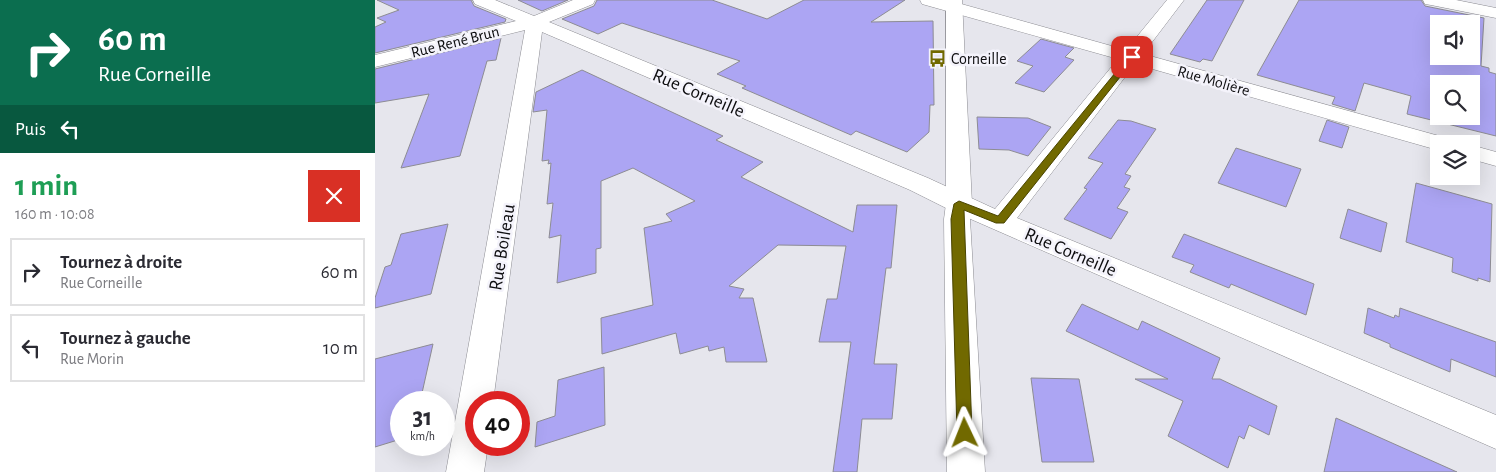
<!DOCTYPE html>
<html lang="fr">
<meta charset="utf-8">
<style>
body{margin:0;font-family:"Alegreya Sans",sans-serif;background:#f7f7f7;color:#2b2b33;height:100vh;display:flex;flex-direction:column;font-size:19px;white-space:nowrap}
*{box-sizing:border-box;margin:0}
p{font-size:16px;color:#7c7c81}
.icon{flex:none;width:28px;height:28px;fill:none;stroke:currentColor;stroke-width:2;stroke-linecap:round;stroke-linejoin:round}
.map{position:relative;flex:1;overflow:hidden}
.drawer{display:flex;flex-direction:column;background:#fff;width:375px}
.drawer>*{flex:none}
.banner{background:#0b6e4f;color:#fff;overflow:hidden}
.controls{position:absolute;left:1055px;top:15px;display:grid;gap:10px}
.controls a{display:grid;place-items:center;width:50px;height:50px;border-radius:0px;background:#fff;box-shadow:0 5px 20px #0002;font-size:25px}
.speed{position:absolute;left:15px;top:391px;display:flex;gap:10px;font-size:25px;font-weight:700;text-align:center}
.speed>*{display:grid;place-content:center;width:65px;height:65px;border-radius:50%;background:#fff;box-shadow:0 5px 20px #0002;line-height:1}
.speed small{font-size:12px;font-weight:400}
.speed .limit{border:8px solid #d22;background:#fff;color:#111}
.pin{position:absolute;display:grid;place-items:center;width:42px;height:42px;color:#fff;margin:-21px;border-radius:10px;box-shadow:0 2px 8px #0006}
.me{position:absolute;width:55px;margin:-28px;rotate:358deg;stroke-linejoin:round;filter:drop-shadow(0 0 4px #0008)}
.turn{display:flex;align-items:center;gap:18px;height:105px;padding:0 15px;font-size:22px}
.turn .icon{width:65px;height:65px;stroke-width:2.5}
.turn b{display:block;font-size:35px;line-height:42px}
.then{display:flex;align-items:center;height:48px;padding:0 15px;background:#0003;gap:10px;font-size:19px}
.round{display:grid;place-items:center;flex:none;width:52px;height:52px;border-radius:0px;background:#f7f7f7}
.head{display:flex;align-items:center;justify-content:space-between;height:85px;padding:0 15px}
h1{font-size:30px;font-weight:600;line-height:38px;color:#1e9e55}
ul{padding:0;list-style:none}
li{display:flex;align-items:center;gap:15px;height:68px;margin:0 10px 8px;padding:0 5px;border:2px solid #e1e1e2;border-radius:0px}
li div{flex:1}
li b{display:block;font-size:19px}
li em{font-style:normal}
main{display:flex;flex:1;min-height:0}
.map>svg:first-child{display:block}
.building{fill:#aca5f3;stroke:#8d8c93;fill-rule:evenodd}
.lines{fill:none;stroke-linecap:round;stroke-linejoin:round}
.minor-casing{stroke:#8b8b91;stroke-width:1}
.tertiary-casing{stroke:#8b8b91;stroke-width:1}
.minor{fill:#fff;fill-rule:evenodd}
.tertiary{fill:#fff;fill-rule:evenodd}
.route{fill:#716900;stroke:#494400}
.labels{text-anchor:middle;stroke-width:5;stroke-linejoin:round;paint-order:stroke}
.far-street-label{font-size:16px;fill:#0d0d0f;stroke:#f4f3fb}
.far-poi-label{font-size:16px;fill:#0d0d0f;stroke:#f4f3fb;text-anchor:start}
.street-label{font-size:19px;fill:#0d0d0f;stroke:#f4f3fb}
</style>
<main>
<section class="drawer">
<div class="banner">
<div class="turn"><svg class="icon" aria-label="right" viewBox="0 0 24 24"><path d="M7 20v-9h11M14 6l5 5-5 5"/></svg><div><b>60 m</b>Rue Corneille</div></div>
<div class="then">Puis<svg class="icon" aria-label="left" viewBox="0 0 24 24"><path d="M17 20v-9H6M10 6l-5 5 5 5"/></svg></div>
</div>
<div class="head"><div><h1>1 min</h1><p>160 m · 10:08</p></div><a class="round" style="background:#d93025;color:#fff"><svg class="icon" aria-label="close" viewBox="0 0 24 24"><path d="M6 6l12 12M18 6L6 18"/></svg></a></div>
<ul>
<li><svg class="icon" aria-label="right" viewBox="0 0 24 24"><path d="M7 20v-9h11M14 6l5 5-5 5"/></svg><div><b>Tournez à droite</b><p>Rue Corneille</p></div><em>60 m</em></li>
<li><svg class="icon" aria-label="left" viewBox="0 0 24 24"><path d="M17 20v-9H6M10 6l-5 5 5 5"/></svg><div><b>Tournez à gauche</b><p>Rue Morin</p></div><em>10 m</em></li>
</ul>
</section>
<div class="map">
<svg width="1121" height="472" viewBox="0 0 1121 472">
<rect width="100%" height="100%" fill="#e6e6ed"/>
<g class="building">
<polygon points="2,0 96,0 99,6 131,19 130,22 0,53 0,27 11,22 2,18 24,10"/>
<polygon points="143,0 193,0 167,11"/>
<polygon points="222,0 337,0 392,19 429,0 530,0 496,22 558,21 559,105 555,105 554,132 532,152 481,131 476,135 367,88 371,86 342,74 365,61 247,23 223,34 187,19 219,6"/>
<polygon points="832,0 869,0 837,61 828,59 825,62 795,54"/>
<path d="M924 0H1046L1050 6 1109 18 1106 66 1114 68V72L1121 74V136L1032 114 1036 96 989 83 980 111 957 104 960 97 882 75ZM1064 24H1096V56H1064ZM1064 84H1096V116H1064Z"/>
<polygon points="126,38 121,60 112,61 85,156 26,168 54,94 0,103 0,69"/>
<polygon points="666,39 699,48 690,57 699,60 669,92 640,83 658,66 642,61"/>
<polygon points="207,70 348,136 341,140 388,162 366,177 478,232 482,205 522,205 516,268 511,268 499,364 522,364 517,419 487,419 482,472 458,472 476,342 444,342 452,299 462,299 471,246 403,245 354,286 369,289 364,298 378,298 392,362 351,362 349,347 334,351 333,346 305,354 301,333 227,354 226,318 278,305 269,228 297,221 291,214 320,201 258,168 226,181 226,248 221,249 221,273 182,283 186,235 174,238 178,203 172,204 176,163 173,164 174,160 167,161 172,110 158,112 161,92"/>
<polygon points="602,117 653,118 676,127 653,156 634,150 604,149"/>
<polygon points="743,120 756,121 781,129 750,174 756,176 749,187 755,189 742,208 753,212 736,239 689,219 712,189 709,188 728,163 713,158"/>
<polygon points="952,120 974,127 967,148 944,141"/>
<polygon points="861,148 926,169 911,207 843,183"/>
<polygon points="1041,183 1117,204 1115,282 1103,278 1103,281 1077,272 1078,258 1031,242"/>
<polygon points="973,209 1012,223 1006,252 965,238"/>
<polygon points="73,224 56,294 0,308 0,298 10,267 16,265 26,234"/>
<polygon points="809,234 939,284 931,315 856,284 854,288 815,272 819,265 797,257"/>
<polygon points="707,304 763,330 767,321 845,358 837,379 845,379 902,406 894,435 874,425 869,439 864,436 853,468 793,436 808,401 760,379 793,379 691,331"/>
<polygon points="993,308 1019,318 1020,315 1024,317 1025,308 1121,342 1121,377 1076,359 1075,372 1015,347 1015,344 989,333"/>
<polygon points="58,344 45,402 26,402 26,439 0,447 0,359"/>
<polygon points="229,367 230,425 160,447 162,422 180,416 183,380"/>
<polygon points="656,378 704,379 719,462 667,462"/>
<polygon points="961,418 1082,472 949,472"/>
</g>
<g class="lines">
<defs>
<g id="minor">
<polygon points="98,0 120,0 159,16 198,0 220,0 218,4 174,22 553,178 620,209 743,59 547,4 545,0 572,0 751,50 792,0 809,0 768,54 1075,139 1078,144 1064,144 1064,150 1059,149 760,64 642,218 1121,415 1121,449 575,210 535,190 167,32 118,402 101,402 101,445 113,445 109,472 71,472 150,30 0,67 0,55 141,21 100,4"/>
<polygon points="1048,0 1081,0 1121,8 1121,18 1056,5 1050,4"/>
<polygon points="1096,145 1121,152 1121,166 1096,159"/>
</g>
<polygon id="tertiary" points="571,0 587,0 597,204 595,219 610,472 572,472 569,219 571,204"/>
</defs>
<use href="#minor" class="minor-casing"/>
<use href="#tertiary" class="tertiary-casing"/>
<use href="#minor" class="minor"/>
<use href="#tertiary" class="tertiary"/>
</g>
<polygon class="route" points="754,56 761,57 629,223 621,223 589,210 597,433 595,438 590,440 584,438 582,433 576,219 579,204 584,201 623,216"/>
<defs>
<symbol id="bus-bare" viewBox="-9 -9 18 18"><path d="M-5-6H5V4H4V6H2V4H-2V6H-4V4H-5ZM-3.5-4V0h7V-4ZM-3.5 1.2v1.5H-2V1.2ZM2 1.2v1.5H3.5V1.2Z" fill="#716900" stroke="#f4f3fb" stroke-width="2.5" paint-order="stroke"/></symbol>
</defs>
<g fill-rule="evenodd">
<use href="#bus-bare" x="550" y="46" width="25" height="25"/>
</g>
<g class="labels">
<g class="far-street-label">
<text transform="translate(80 41) rotate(-14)" y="6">Rue René Brun</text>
<text transform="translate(839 80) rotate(16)" y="6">Rue Molière</text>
</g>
<g class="far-poi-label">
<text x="576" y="64">Corneille</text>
</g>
<g class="street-label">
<text transform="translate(324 92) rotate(23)" y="7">Rue Corneille</text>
<text transform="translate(126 247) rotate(-81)" y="7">Rue Boileau</text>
<text transform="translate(696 251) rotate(23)" y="7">Rue Corneille</text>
</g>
</g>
</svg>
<div class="controls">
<a><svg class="icon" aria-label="sound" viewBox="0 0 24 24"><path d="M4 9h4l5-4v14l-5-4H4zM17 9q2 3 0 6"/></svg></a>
<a><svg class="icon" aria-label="search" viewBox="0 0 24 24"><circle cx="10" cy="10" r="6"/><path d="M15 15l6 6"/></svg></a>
<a><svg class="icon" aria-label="layers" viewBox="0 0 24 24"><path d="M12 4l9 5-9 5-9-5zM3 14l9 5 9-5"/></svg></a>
</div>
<div class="speed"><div>31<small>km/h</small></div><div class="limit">40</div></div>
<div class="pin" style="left:757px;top:57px;background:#d93025"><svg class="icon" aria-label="arrive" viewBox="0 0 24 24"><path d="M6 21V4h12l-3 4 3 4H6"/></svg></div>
<svg class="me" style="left:590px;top:433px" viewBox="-20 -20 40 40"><path d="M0-17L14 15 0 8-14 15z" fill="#716900" stroke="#fff" stroke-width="4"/></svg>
</div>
</main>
